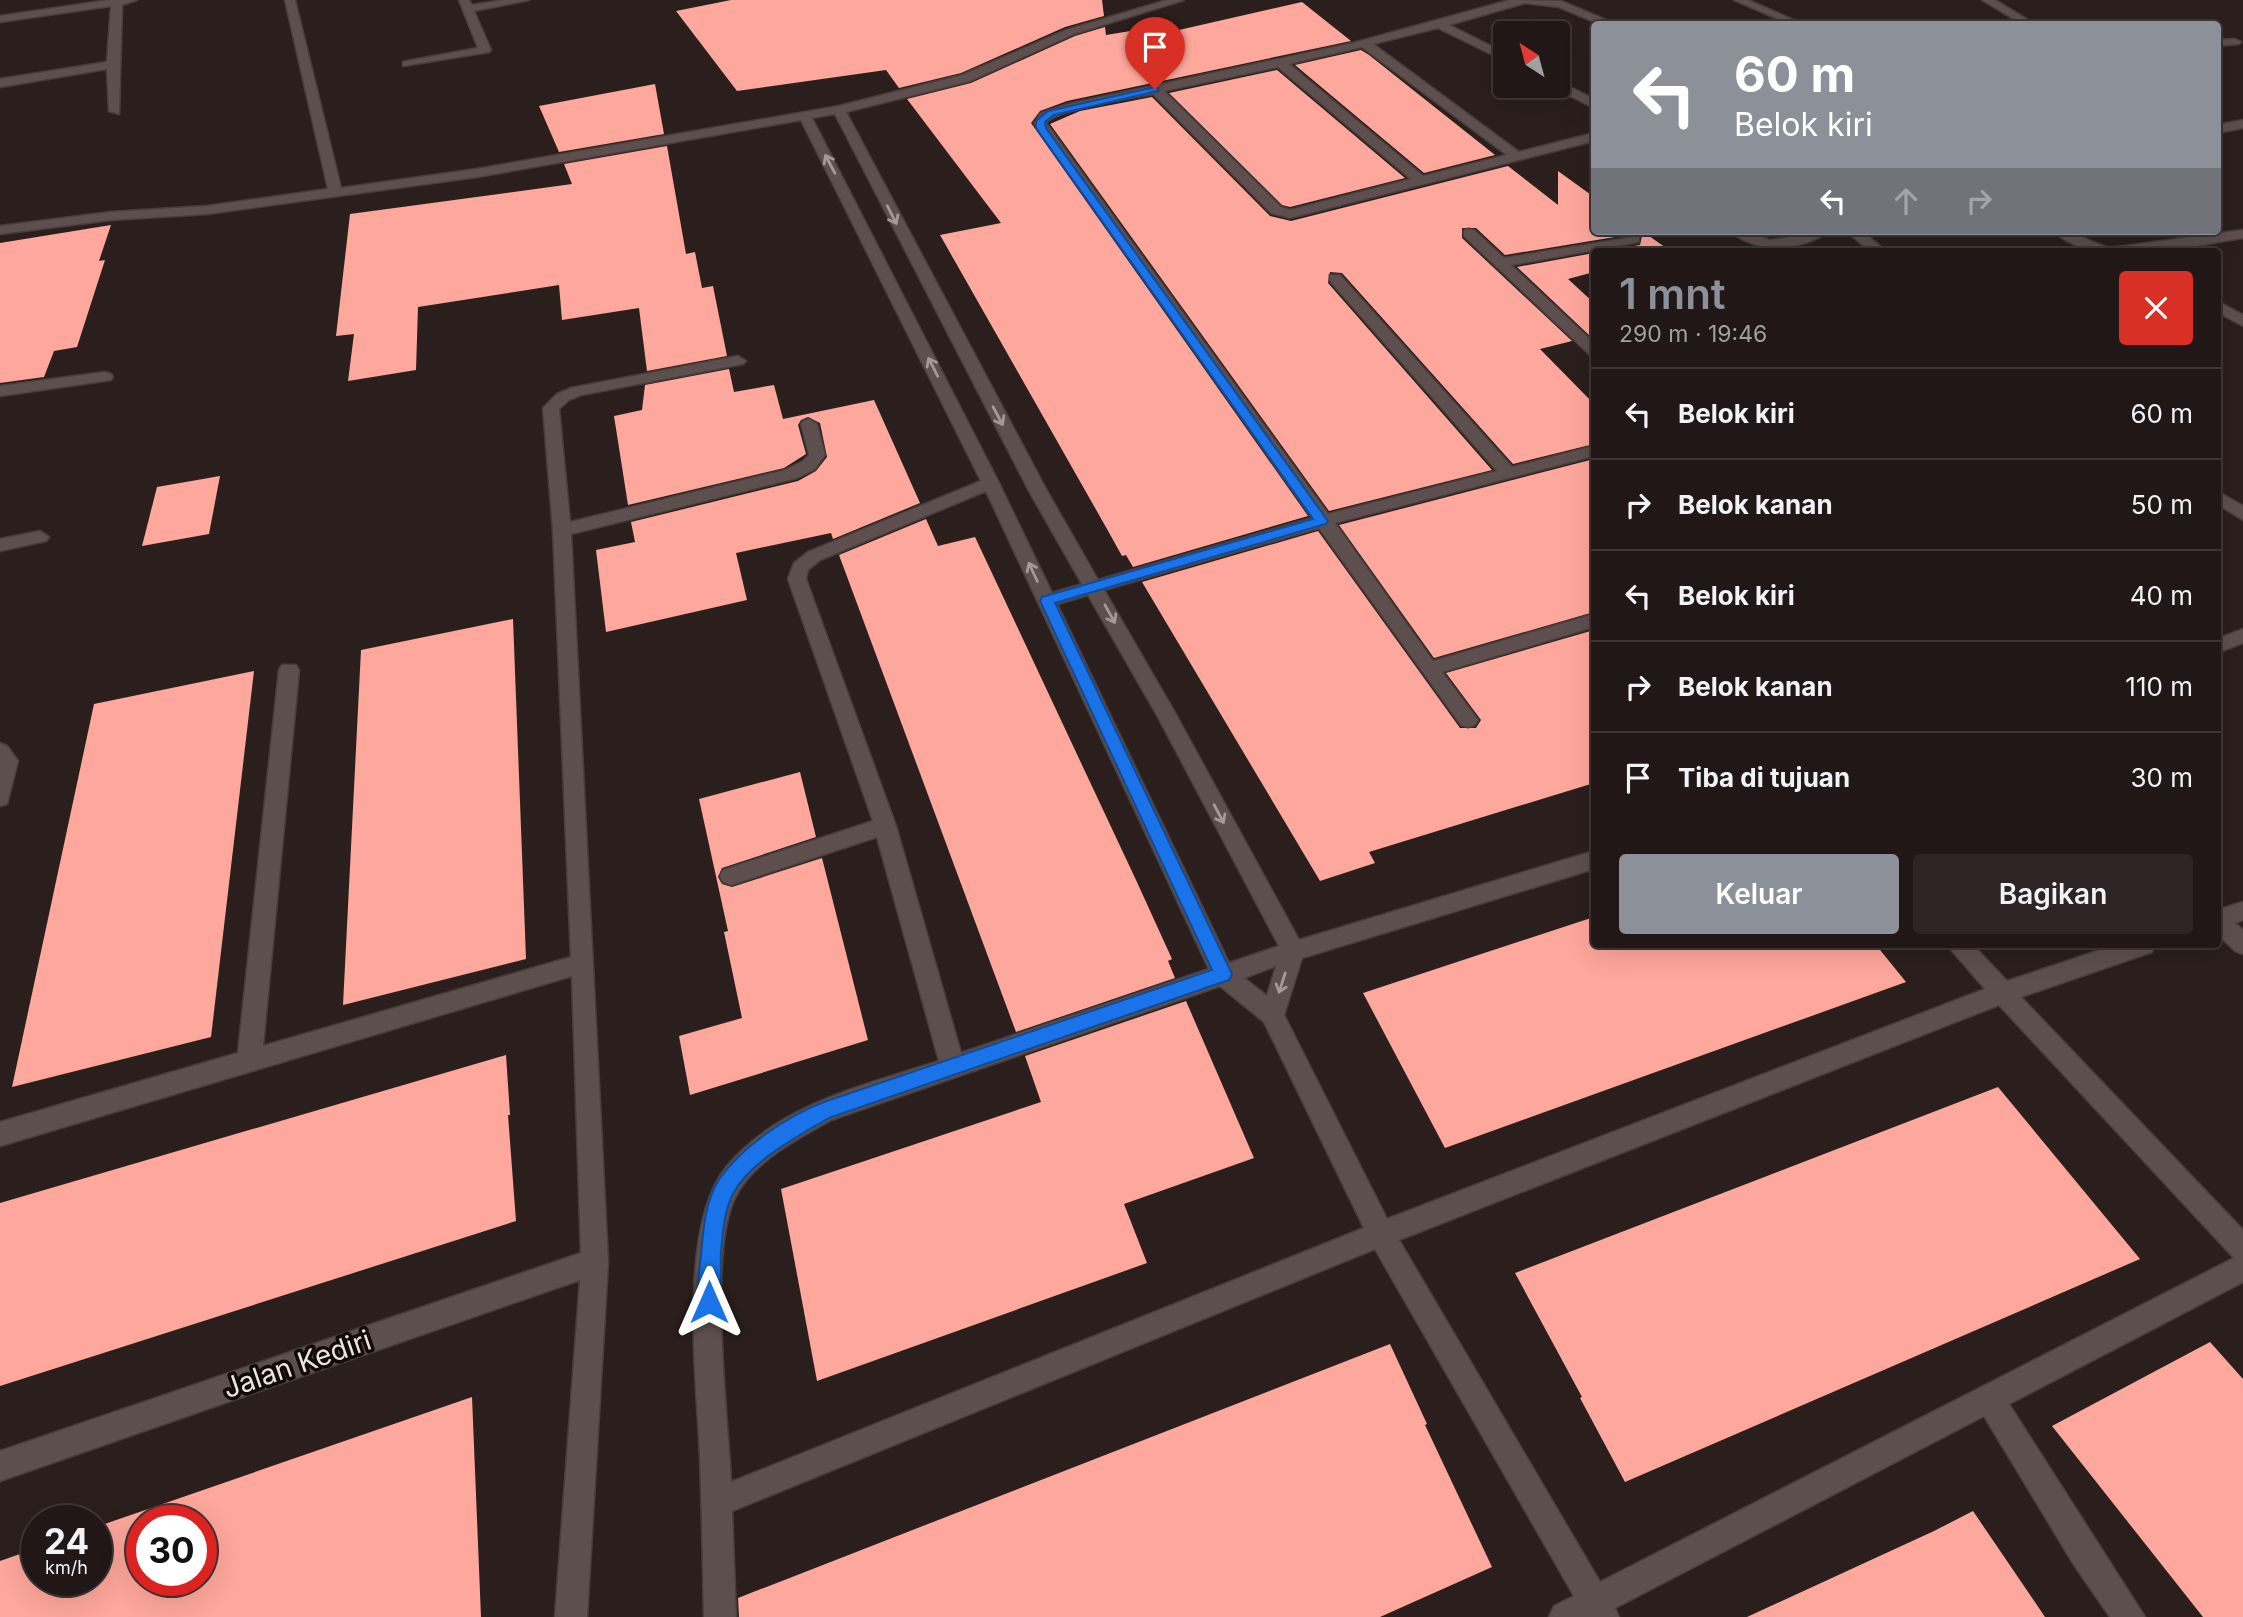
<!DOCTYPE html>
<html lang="id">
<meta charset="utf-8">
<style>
body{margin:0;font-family:Inter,sans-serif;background:#2d2423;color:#f1f3f6;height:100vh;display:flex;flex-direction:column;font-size:26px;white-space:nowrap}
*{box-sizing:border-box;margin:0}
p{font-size:23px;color:#a29fa1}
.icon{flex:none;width:38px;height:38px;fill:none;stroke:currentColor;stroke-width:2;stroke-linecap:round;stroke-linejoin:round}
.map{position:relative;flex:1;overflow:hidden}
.sheet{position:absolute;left:1591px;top:248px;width:630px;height:700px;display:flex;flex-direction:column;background:#201716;border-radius:7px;box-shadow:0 7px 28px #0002,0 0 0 2px #3d3635}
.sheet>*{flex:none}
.hud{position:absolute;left:1591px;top:21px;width:630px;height:214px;border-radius:7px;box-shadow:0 7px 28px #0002,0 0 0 2px #3d3635;background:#8c9099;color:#fff;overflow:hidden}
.needle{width:46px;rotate:324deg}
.tools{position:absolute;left:1493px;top:21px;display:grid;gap:14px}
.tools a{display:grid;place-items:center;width:77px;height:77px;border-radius:7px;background:#201716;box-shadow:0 7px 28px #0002,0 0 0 2px #3d3635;font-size:35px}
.speed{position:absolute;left:21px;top:1505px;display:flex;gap:14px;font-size:35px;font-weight:700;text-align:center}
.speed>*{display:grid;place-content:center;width:91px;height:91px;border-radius:50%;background:#201716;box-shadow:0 7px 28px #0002,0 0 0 2px #3d3635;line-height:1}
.speed small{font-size:18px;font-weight:400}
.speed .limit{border:10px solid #d22;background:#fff;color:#111}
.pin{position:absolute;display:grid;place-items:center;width:60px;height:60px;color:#fff;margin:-72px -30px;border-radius:50% 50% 50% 0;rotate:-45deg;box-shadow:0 0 7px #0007}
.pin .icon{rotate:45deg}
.me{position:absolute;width:77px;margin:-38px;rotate:0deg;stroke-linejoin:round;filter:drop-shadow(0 0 5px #0008)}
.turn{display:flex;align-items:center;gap:24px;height:147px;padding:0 28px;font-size:32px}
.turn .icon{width:91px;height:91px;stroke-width:2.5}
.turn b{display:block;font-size:49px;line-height:60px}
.lanes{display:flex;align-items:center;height:66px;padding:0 28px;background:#0003;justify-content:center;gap:35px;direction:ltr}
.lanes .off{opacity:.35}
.round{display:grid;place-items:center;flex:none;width:74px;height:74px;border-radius:7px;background:#2d2423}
.overview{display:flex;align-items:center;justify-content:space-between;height:119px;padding:0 28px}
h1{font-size:42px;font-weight:600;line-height:52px;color:#8c9099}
.button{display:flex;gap:14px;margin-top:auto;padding:14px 28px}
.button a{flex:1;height:80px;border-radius:7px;background:#8c9099;color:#fff;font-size:28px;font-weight:600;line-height:80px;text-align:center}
.button a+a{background:#2d2423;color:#f1f3f6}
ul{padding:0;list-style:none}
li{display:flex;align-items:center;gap:21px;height:91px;padding:0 28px;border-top:2px solid #3d3635}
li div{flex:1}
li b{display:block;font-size:26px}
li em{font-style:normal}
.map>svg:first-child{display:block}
.building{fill:#fea79c;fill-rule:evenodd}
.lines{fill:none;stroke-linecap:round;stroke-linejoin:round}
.minor-casing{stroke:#473d3b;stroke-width:3}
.minor{fill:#5d4f4d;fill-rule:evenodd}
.oneway{stroke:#a49997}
.route{fill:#1a73e8;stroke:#114b97;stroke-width:2}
.labels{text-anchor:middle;stroke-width:7;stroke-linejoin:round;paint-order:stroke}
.near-street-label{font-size:28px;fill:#ece3e1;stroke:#100a09}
</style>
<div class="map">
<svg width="2243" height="1617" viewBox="0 0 2243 1617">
<rect width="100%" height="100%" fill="#2b1f1d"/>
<g class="building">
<polygon points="731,0 1102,0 1104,16 1065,27 961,73 899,88 886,70 737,91 676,11"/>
<polygon points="1302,2 1351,41 1067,101 1040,111 1031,123 1308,516 1133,567 1126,555 1122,556 1107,529 940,235 1001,223 907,99 971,83 1075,36 1105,27 1106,35 1149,28 1157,35"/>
<polygon points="1361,50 1369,55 1495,155 1424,173 1295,65"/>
<polygon points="1277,70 1405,178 1290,207 1282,205 1169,93"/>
<polygon points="655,84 664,134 559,152 539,106"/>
<polygon points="1152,97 1270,216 1291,221 1508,166 1558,205 1558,171 1594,197 1594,231 1642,231 1669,250 1599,252 1640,245 1642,236 1639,233 1505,255 1476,228 1462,228 1462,238 1572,341 1540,349 1594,404 1594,444 1513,464 1342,273 1330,272 1328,283 1492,470 1329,511 1050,124 1080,111"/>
<polygon points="667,146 686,254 695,252 702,288 713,286 727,356 647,371 639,308 562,320 559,285 418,307 416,370 348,381 354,334 336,336 350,214 572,184 564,164"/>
<polygon points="111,225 99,261 105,260 77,347 54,351 44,377 0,383 0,243"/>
<polygon points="1594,253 1594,272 1568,279 1594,303 1594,336 1591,337 1517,267"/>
<polygon points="729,369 734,392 774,385 783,419 874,400 920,503 833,539 831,533 736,553 747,600 606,632 596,550 635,542 631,522 798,481 816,471 827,457 820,423 808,417 801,420 798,425 806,454 784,468 628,505 614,416 642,410 645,385"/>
<polygon points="1594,459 1594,612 1434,658 1339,525"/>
<polygon points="220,476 209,534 142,546 157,487"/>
<polygon points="926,519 938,546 975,537 1136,880 1172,959 1168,961 1175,978 1016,1032 839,555"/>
<polygon points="1318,531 1460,728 1476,728 1481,720 1446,673 1594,630 1594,783 1369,852 1375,863 1320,881 1142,582"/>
<polygon points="513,619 526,959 343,1005 361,650"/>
<polygon points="254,671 211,1037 12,1087 94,704"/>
<polygon points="800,772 816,837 722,868 718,877 722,884 732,887 822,858 868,1040 690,1095 679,1036 742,1018 724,932 728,931 699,799"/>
<polygon points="1594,917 1594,945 1876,945 1906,982 1445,1148 1363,993"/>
<polygon points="1186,1001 1254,1158 1124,1204 1147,1263 817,1381 781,1189 1041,1102 1025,1056"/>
<polygon points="506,1055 510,1115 508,1115 516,1221 0,1386 0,1203"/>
<polygon points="1998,1087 2140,1259 1625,1482 1580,1398 1582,1397 1515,1273"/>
<polygon points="2210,1342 2243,1379 2243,1617 2203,1617 2052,1426"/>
<polygon points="1390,1344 1427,1424 1425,1425 1492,1567 1380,1617 739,1617 738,1598"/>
<path d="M472 1397 481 1617H0V1561L37 1548V1580H96V1527ZM142 1521H201V1580H142Z"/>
<polygon points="1973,1511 2045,1617 1747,1617 1934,1531"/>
</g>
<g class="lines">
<defs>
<g id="minor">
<polygon points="109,0 137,0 122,5 119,114 109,111 107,69 0,87 0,79 107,62 111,6 0,22 0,16"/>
<path d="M285 0H295L341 188 477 169 839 106 962 75 1066 30 1167 0H1184L1074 34 970 81 846 112 1047 491 1098 580 1312 518 1034 123 1041 113 1068 104 1353 43 1510 0 1561 1 1611 22 1612 24H1599L1559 7 1525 3 1449 25 1505 53V61L1438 28 1373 44 1519 152 1594 133V141L1290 218 1271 213 1153 94C1133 98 1056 109 1046 123L1328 514 1497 471 1330 281V275H1340L1512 467 1594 446V456L1335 523 1433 661 1594 614V627L1442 672 1478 720 1475 725 1468 727 1461 725 1319 528 1104 590 1174 711 1299 940 1594 851V869L1302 958 1284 1015 1387 1219 1985 989 1947 945H1973L2007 981 2115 945H2155L2152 952 2021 997 2243 1230V1282L2009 1404 2145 1617H2110L2074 1565 1984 1416 1615 1608 1619 1617H1549L1554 1606 1574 1596 1375 1249 732 1511 736 1617H704C703 1564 702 1510 700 1457 697 1381 677 1226 727 1166 779 1104 866 1085 939 1061L877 837 731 885 723 882 720 876 723 870 873 821 788 579 794 563 808 552 981 481 801 120 477 177 207 214 111 220 0 234V226L111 212 207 206 328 189ZM1362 47 1507 155 1423 176 1289 64ZM1278 67 1411 179 1290 210 1281 207 1164 91ZM835 114 1029 491 1082 584 1052 593 999 483 812 118ZM986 491 1209 969 961 1053 896 826 806 579 808 570 820 560ZM1088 595 1158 717 1279 946 1229 963 1057 604ZM1276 966 1267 996 1244 978ZM1220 986 1264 1022 1364 1228 731 1482C728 1416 707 1250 736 1196 755 1160 798 1139 831 1120ZM1999 1005 2234 1258 1600 1582 1399 1240Z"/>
<polygon points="459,0 469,0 472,5 504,0 529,0 474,11 491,50 489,52 403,66 403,62 407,61 478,48"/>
<polygon points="1734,0 1748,0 1803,24 1789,24"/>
<polygon points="1982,0 1995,0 2035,24 2022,24"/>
<polygon points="2235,39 2241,42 2239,44 2217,46 2217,40"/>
<polygon points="1558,81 1594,99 1594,108 1554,88"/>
<polygon points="2243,120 2243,128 2217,133 2217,125"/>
<polygon points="1469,229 1474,230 1504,258 1639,236 1639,242 1634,243 1511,265 1594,343 1594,356 1589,354 1464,236 1464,230"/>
<path d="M2243 230V238C2193 245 2093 272 2054 231 2076 231 2089 242 2110 248Z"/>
<path d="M1731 231H1748L1769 240 1786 238 1808 231H1828C1806 251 1753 254 1731 231Z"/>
<polygon points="1846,231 1862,231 1887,252 1871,252"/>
<polygon points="2217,301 2243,315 2243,326 2217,312"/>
<polygon points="738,356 746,361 743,364 581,395 569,400 559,409 570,522 785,470 803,461 809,455 801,424 803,421 809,419 817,424 825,455 815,469 797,478 571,534 608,1262 587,1617 555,1617 580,1280 0,1481 0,1451 581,1253 572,976 0,1146 0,1122 238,1053 279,670 282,665 296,665 299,670 263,1046 571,957 553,530 543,408 557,394 571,388"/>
<polygon points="105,372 111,374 113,377 111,380 0,396 0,386"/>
<polygon points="2217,491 2243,506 2243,520 2217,504"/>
<polygon points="40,531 49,537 46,541 0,551 0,539"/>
<polygon points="2243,629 2243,643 2217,653 2217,639"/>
<polygon points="0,743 7,746 18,761 7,804 0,806"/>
<polygon points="2243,902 2243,920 2235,923 2243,930 2243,954 2235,951 2217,934 2217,910"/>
</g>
</defs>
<use href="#minor" class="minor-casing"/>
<use href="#minor" class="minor"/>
</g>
<defs><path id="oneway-shaft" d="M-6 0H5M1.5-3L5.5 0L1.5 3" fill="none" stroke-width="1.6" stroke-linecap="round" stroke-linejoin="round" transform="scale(1.75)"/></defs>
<g class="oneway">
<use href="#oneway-shaft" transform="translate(830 164) rotate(-118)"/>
<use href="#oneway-shaft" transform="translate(892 215) rotate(63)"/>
<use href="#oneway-shaft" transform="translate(933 367) rotate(-117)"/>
<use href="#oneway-shaft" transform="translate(998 416) rotate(62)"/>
<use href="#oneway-shaft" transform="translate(1033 572) rotate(-115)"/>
<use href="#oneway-shaft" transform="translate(1110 614) rotate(61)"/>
<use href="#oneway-shaft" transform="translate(1219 814) rotate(62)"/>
<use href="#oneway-shaft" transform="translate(1282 983) rotate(108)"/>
</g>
<path class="route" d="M1155 87 1158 88V91L1054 115 1045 122 1046 128 1328 521 1326 524 1055 603 1232 974 1229 980 1223 982 829 1118C800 1135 749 1162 733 1194 724 1212 723 1232 721 1251 720 1268 723 1295 717 1310L709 1313 702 1310C695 1293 699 1273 701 1256 703 1231 705 1200 720 1178 743 1146 787 1116 824 1102L1212 970 1040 601 1042 597 1313 519 1036 128V121L1048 111Z"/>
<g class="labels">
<g class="near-street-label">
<text transform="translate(297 1364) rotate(-19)" y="10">Jalan Kediri</text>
</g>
</g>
</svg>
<div class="tools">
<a><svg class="needle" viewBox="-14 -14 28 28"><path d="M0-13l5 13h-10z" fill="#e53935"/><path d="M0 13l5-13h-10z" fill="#a29fa1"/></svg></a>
</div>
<div class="speed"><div>24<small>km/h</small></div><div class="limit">30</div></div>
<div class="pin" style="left:1155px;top:89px;background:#d93025"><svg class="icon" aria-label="arrive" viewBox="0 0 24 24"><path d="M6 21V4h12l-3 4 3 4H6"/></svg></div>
<svg class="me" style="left:709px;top:1302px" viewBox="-20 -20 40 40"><path d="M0-17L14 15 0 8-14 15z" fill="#1a73e8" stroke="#fff" stroke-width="4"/></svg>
<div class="hud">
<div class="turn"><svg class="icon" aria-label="left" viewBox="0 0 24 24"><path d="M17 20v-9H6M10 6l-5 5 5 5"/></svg><div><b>60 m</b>Belok kiri</div></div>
<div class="lanes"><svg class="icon" aria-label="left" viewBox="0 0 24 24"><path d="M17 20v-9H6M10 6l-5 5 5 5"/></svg><svg class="icon off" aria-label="ahead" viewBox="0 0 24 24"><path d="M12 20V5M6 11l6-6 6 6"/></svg><svg class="icon off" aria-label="right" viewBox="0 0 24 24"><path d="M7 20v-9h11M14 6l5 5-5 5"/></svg></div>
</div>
<section class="sheet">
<div class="overview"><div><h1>1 mnt</h1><p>290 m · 19:46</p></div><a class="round" style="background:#d93025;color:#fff"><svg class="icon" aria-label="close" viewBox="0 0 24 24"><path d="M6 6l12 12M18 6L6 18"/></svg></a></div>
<ul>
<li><svg class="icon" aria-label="left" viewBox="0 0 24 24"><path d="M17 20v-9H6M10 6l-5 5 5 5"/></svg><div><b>Belok kiri</b></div><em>60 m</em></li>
<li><svg class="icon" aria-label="right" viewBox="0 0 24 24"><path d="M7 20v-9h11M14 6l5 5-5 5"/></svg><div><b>Belok kanan</b></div><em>50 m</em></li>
<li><svg class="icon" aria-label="left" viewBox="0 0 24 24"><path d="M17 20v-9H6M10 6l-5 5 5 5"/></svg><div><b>Belok kiri</b></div><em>40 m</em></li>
<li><svg class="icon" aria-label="right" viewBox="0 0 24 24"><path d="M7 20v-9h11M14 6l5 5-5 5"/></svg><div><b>Belok kanan</b></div><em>110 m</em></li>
<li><svg class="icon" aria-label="arrive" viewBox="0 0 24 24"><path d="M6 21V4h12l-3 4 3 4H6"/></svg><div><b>Tiba di tujuan</b></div><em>30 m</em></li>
</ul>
<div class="button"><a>Keluar</a><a>Bagikan</a></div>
</section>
</div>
